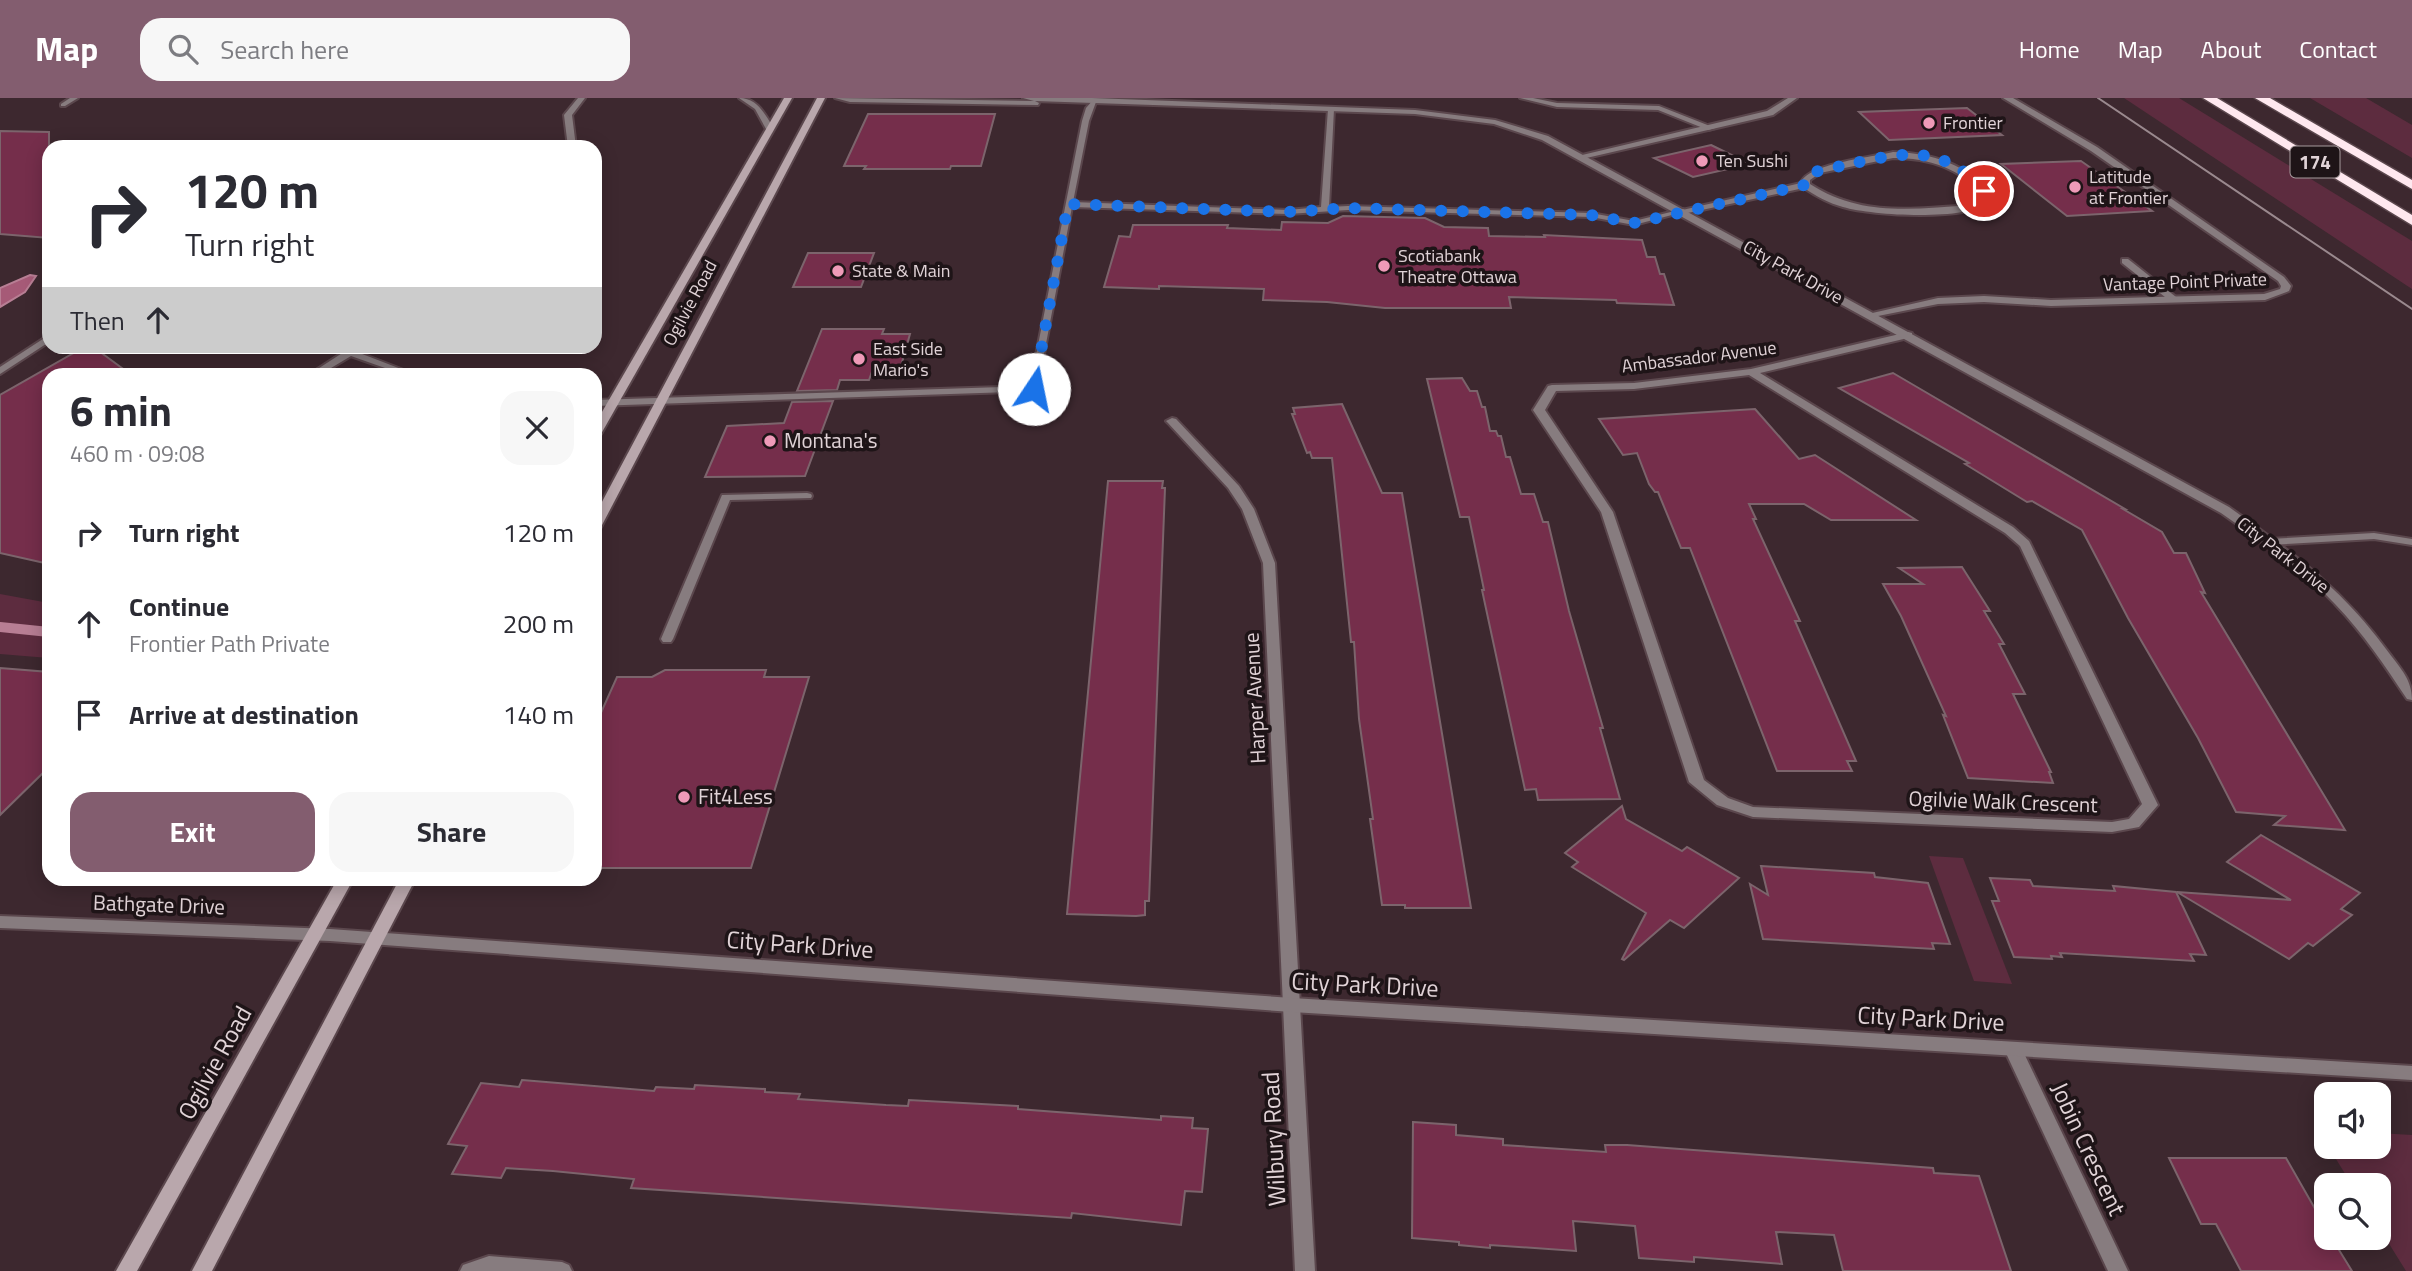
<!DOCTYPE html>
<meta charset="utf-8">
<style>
body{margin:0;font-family:"Titillium Web",sans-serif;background:#f7f7f7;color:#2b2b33;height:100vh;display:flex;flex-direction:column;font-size:26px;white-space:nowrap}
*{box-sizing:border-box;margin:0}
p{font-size:23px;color:#7c7c81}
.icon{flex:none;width:38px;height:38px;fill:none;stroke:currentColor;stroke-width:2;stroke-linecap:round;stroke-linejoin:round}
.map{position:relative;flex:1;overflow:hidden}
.sheet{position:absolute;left:42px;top:270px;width:560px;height:518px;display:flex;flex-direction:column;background:#fff;border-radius:21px;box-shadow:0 4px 18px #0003}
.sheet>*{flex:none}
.top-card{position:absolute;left:42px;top:42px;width:560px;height:214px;border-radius:21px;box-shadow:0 4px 18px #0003;background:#fff;color:#2b2b33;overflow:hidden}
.buttons{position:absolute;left:2314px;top:984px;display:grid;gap:14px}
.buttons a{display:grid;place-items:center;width:77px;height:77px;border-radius:14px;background:#fff;box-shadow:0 4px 18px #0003;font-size:35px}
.pin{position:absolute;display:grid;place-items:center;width:60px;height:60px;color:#fff;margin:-30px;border:4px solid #fff;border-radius:50%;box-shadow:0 2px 7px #0007}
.me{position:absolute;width:77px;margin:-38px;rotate:11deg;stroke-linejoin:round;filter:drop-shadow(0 0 5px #0008)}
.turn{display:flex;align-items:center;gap:24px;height:147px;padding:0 28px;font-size:32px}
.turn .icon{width:91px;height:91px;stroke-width:2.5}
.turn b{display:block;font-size:49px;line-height:60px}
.then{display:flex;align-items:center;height:66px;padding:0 28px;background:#0003;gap:14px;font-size:26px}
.round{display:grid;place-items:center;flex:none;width:74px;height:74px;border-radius:21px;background:#f7f7f7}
.overview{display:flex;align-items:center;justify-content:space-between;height:119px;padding:0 28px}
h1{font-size:42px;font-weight:700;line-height:52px}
.primary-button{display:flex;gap:14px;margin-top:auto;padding:14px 28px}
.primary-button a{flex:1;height:80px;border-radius:21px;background:#835d6f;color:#fff;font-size:28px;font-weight:700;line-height:80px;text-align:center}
.primary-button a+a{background:#f7f7f7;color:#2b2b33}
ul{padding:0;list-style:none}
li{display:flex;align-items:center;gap:21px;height:91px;padding:0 28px}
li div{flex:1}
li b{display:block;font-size:26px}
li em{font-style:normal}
header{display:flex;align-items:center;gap:42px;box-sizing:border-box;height:98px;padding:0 35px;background:#835d6f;color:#fff}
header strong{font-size:33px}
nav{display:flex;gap:38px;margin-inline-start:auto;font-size:24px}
.search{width:490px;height:63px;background:#f7f7f7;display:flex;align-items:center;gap:18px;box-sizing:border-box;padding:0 24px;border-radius:21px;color:#7c7c81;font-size:26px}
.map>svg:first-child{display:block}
.green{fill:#5d2c3f}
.water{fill:#a65a77;stroke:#b87e94;stroke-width:2}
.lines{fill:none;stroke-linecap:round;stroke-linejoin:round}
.stream{stroke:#b87e94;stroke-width:10}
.building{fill:#752e4b;stroke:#7c646c;stroke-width:2}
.service-casing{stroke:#5b474d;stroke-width:4}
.minor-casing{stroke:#5b474d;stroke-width:4}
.tertiary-casing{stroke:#5b474d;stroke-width:4}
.secondary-casing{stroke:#5b474d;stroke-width:4}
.motorway-casing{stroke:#5b474d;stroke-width:3}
.service{fill:#877c7f;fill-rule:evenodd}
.minor{fill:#877c7f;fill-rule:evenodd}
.tertiary{fill:#877c7f;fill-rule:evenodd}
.secondary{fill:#b9a7ac;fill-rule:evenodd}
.motorway{fill:#ffe8ef;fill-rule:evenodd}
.tram{stroke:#9a898e;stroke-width:2}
.route{stroke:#1a73e8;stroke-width:12;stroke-dasharray:0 21.6}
.poi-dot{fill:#ef9ab8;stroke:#1e1417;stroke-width:2.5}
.labels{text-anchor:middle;stroke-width:7;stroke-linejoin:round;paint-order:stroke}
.far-poi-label{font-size:18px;fill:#e1d3d7;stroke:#1e1417;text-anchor:start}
.far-street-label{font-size:18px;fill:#e1d3d7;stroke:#1e1417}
.shield{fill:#1e1417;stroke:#a69a9d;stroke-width:2}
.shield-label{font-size:19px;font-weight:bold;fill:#e1d3d7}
.poi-label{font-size:21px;fill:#e1d3d7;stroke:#1e1417;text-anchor:start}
.street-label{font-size:21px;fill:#e1d3d7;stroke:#1e1417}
.near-street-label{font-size:24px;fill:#e1d3d7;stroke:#1e1417}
</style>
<header>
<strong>Map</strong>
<div class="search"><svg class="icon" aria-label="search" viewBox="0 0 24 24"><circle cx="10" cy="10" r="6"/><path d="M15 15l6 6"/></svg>Search here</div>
<nav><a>Home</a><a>Map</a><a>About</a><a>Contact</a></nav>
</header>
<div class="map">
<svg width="2412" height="1173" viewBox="0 0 2412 1173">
<rect width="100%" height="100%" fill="#3d282f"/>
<g class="green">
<polygon points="2124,0 2179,0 2412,143 2412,191"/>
<polygon points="2310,0 2366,0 2412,27 2412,60"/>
<polygon points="0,496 49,505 49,560 0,556"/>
<polygon points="1929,758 1963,760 2012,886 1974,883"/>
<polygon points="2378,1035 2412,1037 2412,1173 2406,1173 2378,1128 2378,1087 2352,1087 2328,1048 2378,1048"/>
</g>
<polygon class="water" points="30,177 36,178 25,194 0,209 0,190"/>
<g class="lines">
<polyline class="stream" points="0,529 49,534"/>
</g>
<g class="building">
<polygon points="1967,10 2002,37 1889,42 1859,14"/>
<polygon points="868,16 995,16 981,68 951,68 950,71 864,71 866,68 844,68"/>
<polygon points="0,33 49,34 49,140 0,136"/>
<polygon points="1711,47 1750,66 1693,79 1654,60"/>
<polygon points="2081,63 2152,113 2067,118 2001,66"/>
<polygon points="1343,118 1425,120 1444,129 1488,130 1489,138 1545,139 1544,137 1642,142 1647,159 1655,159 1660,176 1664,176 1674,207 1617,205 1616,202 1509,199 1511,210 1385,210 1327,204 1263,202 1264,191 1159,188 1159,191 1104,189 1119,138 1130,139 1133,127 1228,127 1227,130 1281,132 1282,124 1328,125"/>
<polygon points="808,155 874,155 861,189 793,189"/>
<polygon points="822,231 884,231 882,236 910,236 901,268 874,268 869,282 840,282 837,292 797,293"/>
<polygon points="86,248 92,248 130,276 49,276 49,466 0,455 0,297"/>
<polygon points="1893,275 2125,411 2123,411 2162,434 2174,455 2186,455 2205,495 2201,494 2345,732 2274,727 2285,718 2236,714 2198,640 2128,520 2082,432 2032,403 2027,404 1965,366 1969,365 1839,290"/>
<polygon points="1462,280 1470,293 1477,293 1482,309 1485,309 1490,333 1496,333 1498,338 1501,338 1506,359 1510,359 1521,396 1534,396 1543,424 1548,424 1569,513 1603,630 1600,630 1620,701 1538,702 1536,691 1525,692 1482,492 1484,492 1469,419 1460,419 1427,281"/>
<polygon points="833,303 805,378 705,379 727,328 784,325 792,304"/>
<polygon points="1342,306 1382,395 1402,395 1471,810 1405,810 1405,807 1382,807 1370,721 1373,721 1359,621 1354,544 1351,544 1332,360 1312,360 1310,354 1307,355 1292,316 1295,316 1293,310"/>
<polygon points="1755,311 1799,361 1815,357 1916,422 1831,422 1804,406 1749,406 1756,421 1753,421 1800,523 1795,523 1856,663 1847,663 1852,673 1777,673 1690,450 1681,450 1658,394 1655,394 1649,386 1637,355 1623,357 1599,321"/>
<polygon points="1108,383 1163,383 1162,390 1165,390 1149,803 1145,803 1145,817 1136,818 1067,816"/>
<polygon points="1962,469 1990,513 1984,513 2004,546 1999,546 2025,596 2013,596 2051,674 2049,674 2053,685 1968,680 1943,617 1946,618 1901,518 1883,486 1923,486 1899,470"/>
<polygon points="0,570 49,574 49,669 0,717"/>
<polygon points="665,572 766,572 764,579 809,579 751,770 595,770 595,628 617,579 652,579"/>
<polygon points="1622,708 1626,721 1682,753 1687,749 1739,780 1684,830 1670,822 1624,862 1622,861 1646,815 1572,769 1578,764 1565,755"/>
<polygon points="2261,737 2360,795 2341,811 2352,817 2313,848 2308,845 2289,861 2177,794 2291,802 2227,764"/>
<polygon points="1761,768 1874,775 1875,779 1928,785 1950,846 1932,845 1934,851 1763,841 1750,786 1768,797"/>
<polygon points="1990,780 2030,782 2033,788 2115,793 2113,788 2176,794 2206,857 2190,856 2194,863 2060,855 2062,859 2051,858 2052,861 2014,859 1992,803 1999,803"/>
<polygon points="522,982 654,993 656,989 694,991 695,987 765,991 765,994 800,996 798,1001 886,1007 908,1008 909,1002 1018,1008 1018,1011 1161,1022 1161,1018 1193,1020 1192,1030 1208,1031 1202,1094 1185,1093 1181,1127 1072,1115 1071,1120 631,1090 634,1081 553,1073 506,1070 501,1080 452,1076 467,1048 448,1046 481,985 519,989"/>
<polygon points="1413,1024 1456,1027 1456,1037 1503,1041 1503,1047 1606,1054 1605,1047 1627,1047 1933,1070 1934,1075 1979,1078 2011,1173 1843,1173 1834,1137 1776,1134 1782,1166 1694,1159 1694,1164 1639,1160 1635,1128 1573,1123 1576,1153 1490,1147 1490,1150 1459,1147 1459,1144 1412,1140"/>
<polygon points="2169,1060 2286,1060 2326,1130 2326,1139 2331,1139 2352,1173 2241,1173 2216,1126 2201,1126"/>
</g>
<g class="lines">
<defs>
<g id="service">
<polygon points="70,0 78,0 65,8 61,8 61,6"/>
<polygon points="578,0 585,0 572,17 576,49 568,49 564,17"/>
<path d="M739 0C757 0 764 15 773 29L772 31H766L755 11Z"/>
<polygon points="1520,0 1533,0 1557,5 1659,8 1715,30 1708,32 1658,12 1557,9"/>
<polygon points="1093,2 1096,4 1089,23 1073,104 1288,112 1321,109 1328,11 1331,9 1334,11 1329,109 1348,108 1591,115 1634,123 1683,111 1687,113 1634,127 1591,119 1348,112 1288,116 1072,109 1037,293 595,308 595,302 1030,288 1082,23 1086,10"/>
<polygon points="2122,161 2128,161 2176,199 2176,203 2170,203 2122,165"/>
<polygon points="49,237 49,244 0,276 0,269"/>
<polygon points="353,248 364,248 357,254 414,276 402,276 351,258 321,276 310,276"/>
<polygon points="807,395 811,396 812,398 811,400 730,402 673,541 671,544 663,544 661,541 722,397"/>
<polygon points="2374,435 2412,441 2412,447 2374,441 2269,447 2264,444 2269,441"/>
</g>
<g id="minor">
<polygon points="1788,0 1797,0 1773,17 1582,61 1578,58 1767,13"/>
<polygon points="2003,0 2013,0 2097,49 2284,179 2291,188 2289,193 2265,202 2051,208 1984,204 1938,206 1868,220 1868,216 1938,200 1984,198 2051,202 2264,196 2280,191 2281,188 2278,183 2091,53"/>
<path d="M1893 54C1933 55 1967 66 1993 98L1992 104C1967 123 1874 118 1843 109 1828 105 1816 98 1804 90L1683 116 1678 113 1801 85C1806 66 1873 59 1893 54ZM1893 60C1930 60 1959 70 1985 98L1984 103 1972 107C1913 111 1861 119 1810 86V82L1820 75Z"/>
<path d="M1908 234 1912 235V239L1760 275 2013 429 2029 443 2158 707 2139 729 2112 734 1753 719 1717 707 1689 684 1601 414 1533 312 1548 288 1552 287 1634 285 1751 271ZM1749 277 2005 435 2020 448 2142 706 2129 721 2112 724 1753 709 1728 700 1704 682 1613 414 1545 312 1556 293 1634 291Z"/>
<polygon points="1172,320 1176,321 1239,388 1254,411 1275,465 1315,1173 1295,1173 1263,465 1242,411 1228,390 1168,325 1166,323"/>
<polygon points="2013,944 2019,946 2022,951 2128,1173 2108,1173 2004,951 2007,946"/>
<polygon points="489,1158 562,1164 569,1167 572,1173 460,1173 463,1167"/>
</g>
<g id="tertiary">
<path d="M835 0 1034 3 1023 0H1092L1415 12 1495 22 1548 38 2229 409C2294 456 2341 489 2389 555 2401 571 2412 582 2412 602L2407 601C2385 568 2363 535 2335 506 2302 470 2260 443 2221 415L1542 42 1494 26 1415 16 1035 3 1039 5 1038 7 850 4Z"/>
<polygon points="0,818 330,831 1292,900 2412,968 2412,982 1292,914 330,843 0,830"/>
</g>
<g id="secondary">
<polygon points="784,0 792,0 601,336 595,339 595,326"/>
<polygon points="817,0 825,0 601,429 595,433 595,417"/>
<polygon points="338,780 354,780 137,1173 116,1173"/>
<polygon points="400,780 416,780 212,1173 192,1173"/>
</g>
<g id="motorway">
<polygon points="2203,0 2217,0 2412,117 2412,127"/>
<polygon points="2255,0 2270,0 2412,82 2412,91"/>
</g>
</defs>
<use href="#service" class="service-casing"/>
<use href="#minor" class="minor-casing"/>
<use href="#tertiary" class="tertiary-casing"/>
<use href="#secondary" class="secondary-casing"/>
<use href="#motorway" class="motorway-casing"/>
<use href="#service" class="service"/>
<use href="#minor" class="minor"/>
<use href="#tertiary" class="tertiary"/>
<use href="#secondary" class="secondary"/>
<use href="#motorway" class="motorway"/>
<polyline class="tram" points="2098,0 2412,211"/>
</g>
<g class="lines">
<path class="route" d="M1034 291 1068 106 1288 114 1348 110 1591 117 1634 125 1805 87 1806 81C1816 70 1833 70 1847 67 1882 59 1921 48 1955 68 1966 74 1975 84 1984 93"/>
</g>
<g class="poi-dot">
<circle cx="1929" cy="25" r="7"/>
<circle cx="1702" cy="63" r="7"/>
<circle cx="2075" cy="89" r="7"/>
<circle cx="1384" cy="168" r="7"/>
<circle cx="838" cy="173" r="7"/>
<circle cx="859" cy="261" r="7"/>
<circle cx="770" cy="343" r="7"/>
<circle cx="684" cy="699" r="7"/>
</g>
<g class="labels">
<g class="far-poi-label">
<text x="1943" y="31">Frontier</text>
<text x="1716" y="69">Ten Sushi</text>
<text x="2089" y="85">Latitude<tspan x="2089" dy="21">at Frontier</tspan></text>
<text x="1398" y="164">Scotiabank<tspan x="1398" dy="21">Theatre Ottawa</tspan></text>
<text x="852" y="179">State &amp; Main</text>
<text x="873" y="257">East Side<tspan x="873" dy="21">Mario's</tspan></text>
</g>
<g class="far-street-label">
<text transform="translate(1793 174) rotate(29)" y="6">City Park Drive</text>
<text transform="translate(2185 184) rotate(-2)" y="6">Vantage Point Private</text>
<text transform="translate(690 205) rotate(-62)" y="6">Ogilvie Road</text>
<text transform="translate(1699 259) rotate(-7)" y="6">Ambassador Avenue</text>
<text transform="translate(2283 457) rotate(38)" y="6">City Park Drive</text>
</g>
<rect class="shield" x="2290.5" y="48.5" width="49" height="31" rx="5"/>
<g class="shield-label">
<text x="2315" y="71">174</text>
</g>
<g class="poi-label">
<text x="784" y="350">Montana's</text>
<text x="698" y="706">Fit4Less</text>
</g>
<g class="street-label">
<text transform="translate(1255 600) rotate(-93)" y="7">Harper Avenue</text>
<text transform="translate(2003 704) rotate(2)" y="7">Ogilvie Walk Crescent</text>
<text transform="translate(159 807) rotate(2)" y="7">Bathgate Drive</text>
</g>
<g class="near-street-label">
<text transform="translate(800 847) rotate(4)" y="8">City Park Drive</text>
<text transform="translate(1365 887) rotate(3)" y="8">City Park Drive</text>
<text transform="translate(1931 921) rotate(3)" y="8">City Park Drive</text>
<text transform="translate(215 965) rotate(-61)" y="8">Ogilvie Road</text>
<text transform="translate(1274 1041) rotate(-93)" y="8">Wilbury Road</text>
<text transform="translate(2088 1051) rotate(65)" y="8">Jobin Crescent</text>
</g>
</g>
</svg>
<div class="buttons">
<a><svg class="icon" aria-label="sound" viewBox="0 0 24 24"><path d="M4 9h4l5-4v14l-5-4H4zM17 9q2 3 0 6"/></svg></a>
<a><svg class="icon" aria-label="search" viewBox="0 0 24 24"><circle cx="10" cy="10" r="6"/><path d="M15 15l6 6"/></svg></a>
</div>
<div class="pin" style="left:1984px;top:93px;background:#d93025"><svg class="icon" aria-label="arrive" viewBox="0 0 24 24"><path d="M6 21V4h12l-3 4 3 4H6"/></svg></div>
<svg class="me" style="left:1034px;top:291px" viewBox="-20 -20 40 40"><circle r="19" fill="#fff"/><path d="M0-13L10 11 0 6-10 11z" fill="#1a73e8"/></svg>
<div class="top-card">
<div class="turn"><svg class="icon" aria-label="right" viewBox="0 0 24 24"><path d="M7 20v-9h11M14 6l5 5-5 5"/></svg><div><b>120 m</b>Turn right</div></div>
<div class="then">Then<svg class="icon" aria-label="ahead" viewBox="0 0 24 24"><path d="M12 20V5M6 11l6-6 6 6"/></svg></div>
</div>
<section class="sheet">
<div class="overview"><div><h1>6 min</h1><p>460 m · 09:08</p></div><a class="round"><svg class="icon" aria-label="close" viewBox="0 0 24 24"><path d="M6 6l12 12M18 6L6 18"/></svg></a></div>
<ul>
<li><svg class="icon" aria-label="right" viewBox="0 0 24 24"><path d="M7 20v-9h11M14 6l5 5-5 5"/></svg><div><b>Turn right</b></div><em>120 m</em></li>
<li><svg class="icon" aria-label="ahead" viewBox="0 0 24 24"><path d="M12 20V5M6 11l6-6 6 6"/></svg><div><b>Continue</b><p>Frontier Path Private</p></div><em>200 m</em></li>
<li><svg class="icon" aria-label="arrive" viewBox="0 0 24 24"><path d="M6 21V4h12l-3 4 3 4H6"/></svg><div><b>Arrive at destination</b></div><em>140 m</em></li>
</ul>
<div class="primary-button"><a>Exit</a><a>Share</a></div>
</section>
</div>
